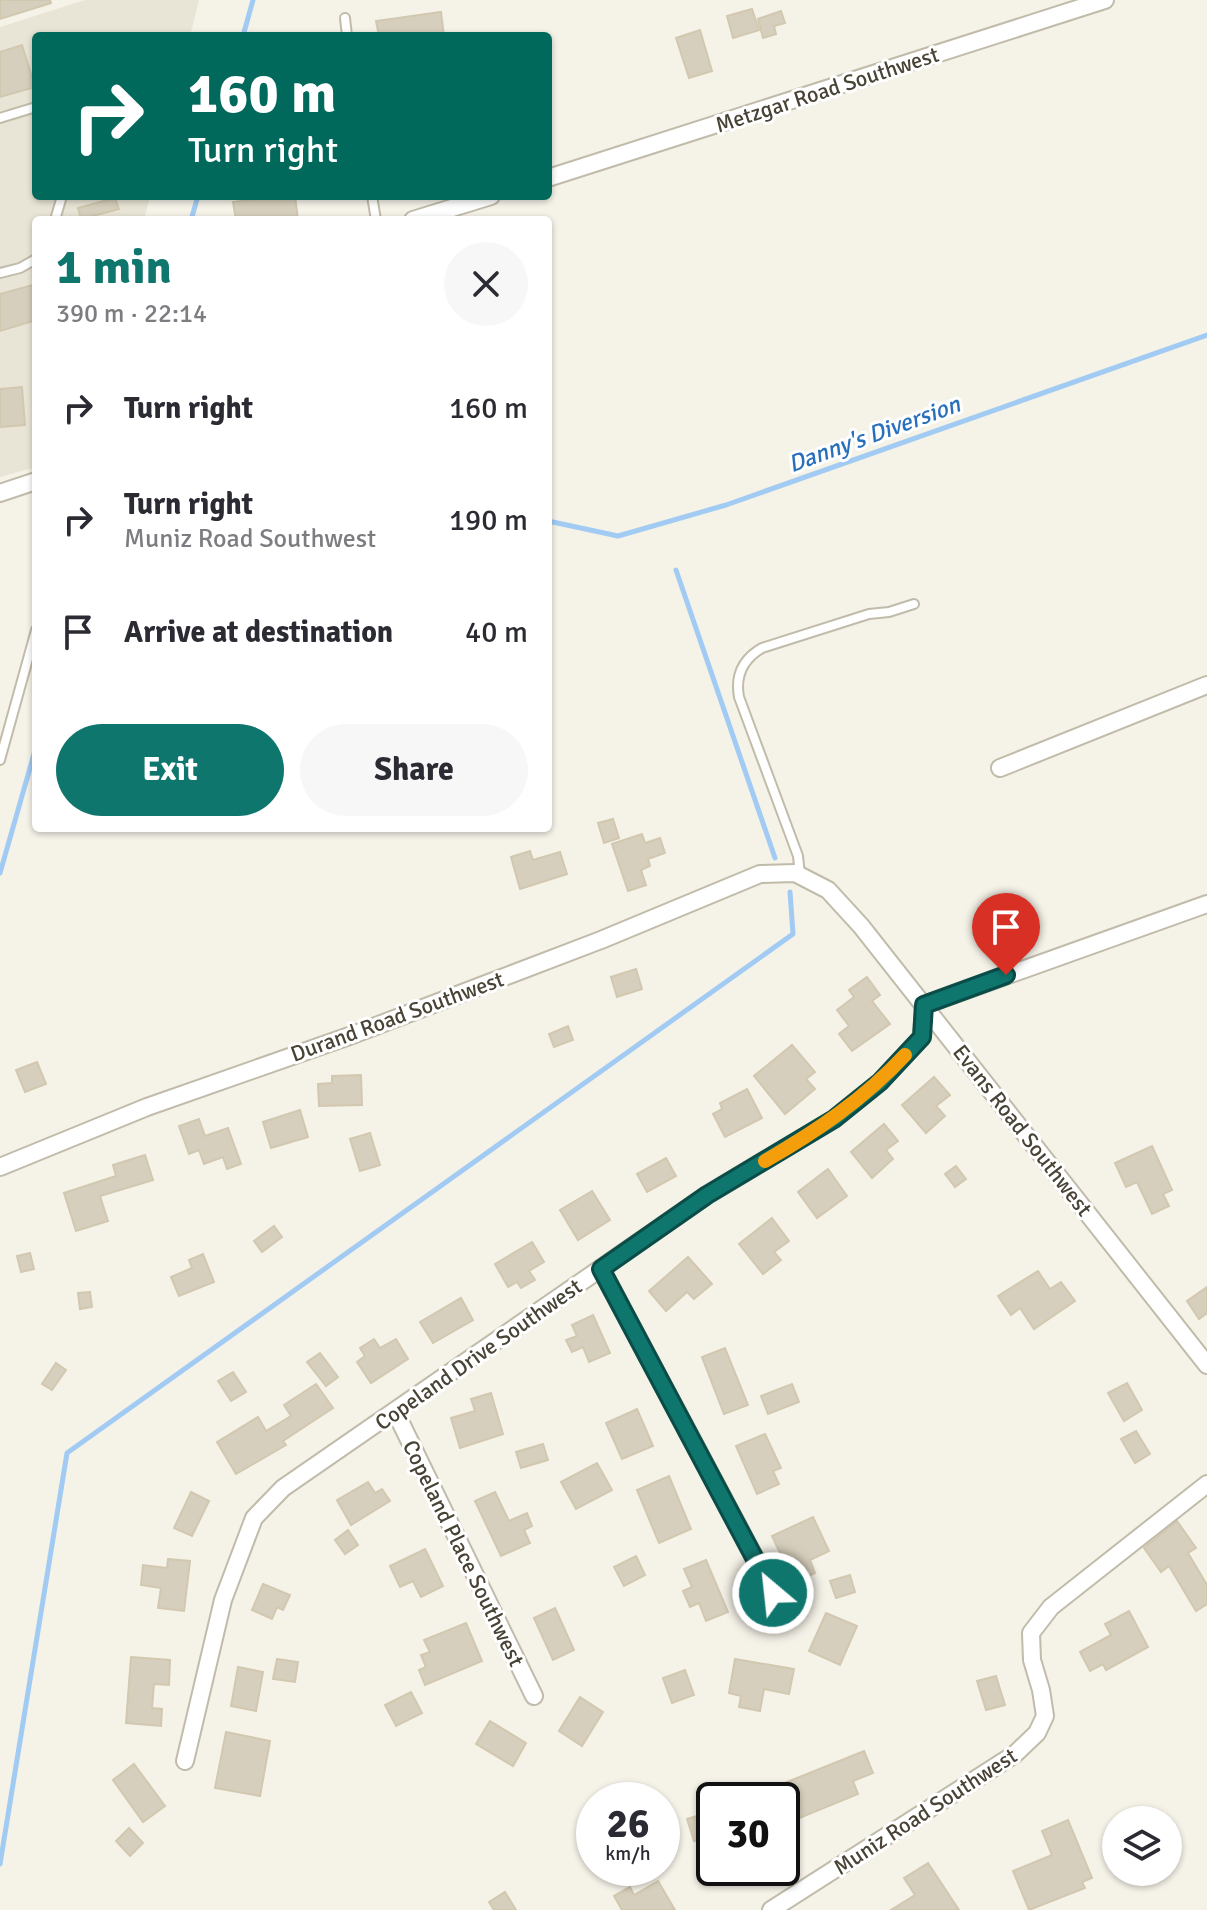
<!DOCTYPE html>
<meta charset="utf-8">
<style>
body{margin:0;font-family:Signika,sans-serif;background:#f7f7f7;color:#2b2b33;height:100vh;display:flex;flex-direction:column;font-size:30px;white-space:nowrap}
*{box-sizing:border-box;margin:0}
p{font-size:26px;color:#7c7c81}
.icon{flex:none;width:44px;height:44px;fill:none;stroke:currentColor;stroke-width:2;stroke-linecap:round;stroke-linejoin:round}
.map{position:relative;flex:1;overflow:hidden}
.sheet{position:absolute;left:32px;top:216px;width:520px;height:616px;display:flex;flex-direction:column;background:#fff;border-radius:8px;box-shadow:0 2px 6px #0004}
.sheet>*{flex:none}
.top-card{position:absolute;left:32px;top:32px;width:520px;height:168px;border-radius:8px;box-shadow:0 2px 6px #0004;background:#00695c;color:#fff;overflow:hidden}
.tools{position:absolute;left:1102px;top:1806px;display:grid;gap:16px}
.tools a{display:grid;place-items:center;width:80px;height:80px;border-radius:50%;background:#fff;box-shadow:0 2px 6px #0004;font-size:40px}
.speed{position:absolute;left:576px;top:1782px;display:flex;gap:16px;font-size:40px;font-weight:700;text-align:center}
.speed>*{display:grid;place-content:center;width:104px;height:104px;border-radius:50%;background:#fff;box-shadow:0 2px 6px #0004;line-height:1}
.speed small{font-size:20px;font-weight:400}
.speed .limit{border:4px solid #111;border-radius:12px;background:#fff;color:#111}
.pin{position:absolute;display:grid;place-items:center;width:68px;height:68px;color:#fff;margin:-82px -34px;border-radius:50% 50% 50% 0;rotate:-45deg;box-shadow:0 0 8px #0007}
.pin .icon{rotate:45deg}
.me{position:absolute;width:88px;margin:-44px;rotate:332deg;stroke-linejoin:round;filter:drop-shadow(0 0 6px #0008)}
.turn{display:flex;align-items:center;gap:28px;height:168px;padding:0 24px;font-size:36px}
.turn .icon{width:104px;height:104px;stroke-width:2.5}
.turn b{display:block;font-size:56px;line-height:68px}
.round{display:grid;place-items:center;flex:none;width:84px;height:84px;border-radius:42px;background:#f7f7f7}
.summary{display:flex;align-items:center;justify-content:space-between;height:136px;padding:0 24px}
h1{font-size:48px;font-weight:700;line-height:60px;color:#0f766e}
.action{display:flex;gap:16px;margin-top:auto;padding:16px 24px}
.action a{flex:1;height:92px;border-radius:48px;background:#0f766e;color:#fff;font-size:32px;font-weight:700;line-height:92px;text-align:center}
.action a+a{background:#f7f7f7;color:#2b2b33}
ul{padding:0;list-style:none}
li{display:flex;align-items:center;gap:24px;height:112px;padding:0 24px}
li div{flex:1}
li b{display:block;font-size:30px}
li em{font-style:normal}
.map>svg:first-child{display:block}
.residential{fill:#e9e5d6}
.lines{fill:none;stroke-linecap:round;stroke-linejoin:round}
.stream{stroke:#a2cbf4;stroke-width:5}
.building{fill:#d7cfbd;stroke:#d2c8b0;stroke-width:2}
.service-casing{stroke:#c1bbaa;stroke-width:12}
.minor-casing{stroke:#c1bbaa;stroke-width:20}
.service{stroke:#fff;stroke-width:8}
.minor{stroke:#fff;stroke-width:16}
.route-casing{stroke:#0a4d48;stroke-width:20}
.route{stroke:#0f766e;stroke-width:14}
.slow{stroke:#f59e0b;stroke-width:14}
.labels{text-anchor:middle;stroke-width:6;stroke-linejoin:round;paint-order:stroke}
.street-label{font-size:22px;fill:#494336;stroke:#fff}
.water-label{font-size:24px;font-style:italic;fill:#2970bb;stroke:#fff}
</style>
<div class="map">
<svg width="1207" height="1910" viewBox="0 0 1207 1910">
<rect width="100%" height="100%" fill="#f5f2e8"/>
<polygon class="residential" points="85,0 199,0 190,36 36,36 36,196 150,196 144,220 36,220 36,462 33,468 0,477 0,27"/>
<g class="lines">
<g class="stream">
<polyline points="243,36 253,0"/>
<polyline points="191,220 198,196"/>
<polyline points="548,521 618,536 726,505 1207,335"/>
<polyline points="676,570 775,858"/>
<polyline points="0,873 36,747"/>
<polyline points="0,1864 67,1453 793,934 790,892"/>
</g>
</g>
<g class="building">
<polygon points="0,0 50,0 51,3 0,19"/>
<polygon points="752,9 759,30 733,38 727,16"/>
<polygon points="781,11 785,23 774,26 776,34 763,38 758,19"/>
<polygon points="441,12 444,36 379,36 376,21"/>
<polygon points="700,30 712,71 689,78 676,38"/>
<polygon points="22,45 35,87 0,97 0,52"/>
<polygon points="256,196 295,196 298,220 236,220 233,202 256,199"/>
<polygon points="115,198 119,209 81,219 78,208"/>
<polygon points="36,284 36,320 0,331 0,294"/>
<polygon points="22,387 25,425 0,427 0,389"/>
<polygon points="613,819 619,838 604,843 598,823"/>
<polygon points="642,834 645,843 660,838 665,853 648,859 650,866 641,870 646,885 628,891 612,844"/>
<polygon points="530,851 533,860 560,852 567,874 520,889 511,857"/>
<polygon points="636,969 642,989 617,997 611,977"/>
<polygon points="867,977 880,995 872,1001 890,1024 852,1051 839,1034 849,1026 837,1010 854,997 849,990"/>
<polygon points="568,1026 573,1040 554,1047 549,1034"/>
<polygon points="792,1045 815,1072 806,1079 815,1089 785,1114 754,1076"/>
<polygon points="37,1062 46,1084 25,1092 16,1070"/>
<polygon points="361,1075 362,1105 319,1106 318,1084 332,1083 332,1076"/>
<polygon points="934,1077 950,1095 936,1106 945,1116 926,1133 902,1105"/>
<polygon points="747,1089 762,1118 725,1137 713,1114 722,1109 720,1103"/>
<polygon points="300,1110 308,1137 271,1148 263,1122"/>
<polygon points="199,1119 205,1136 228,1128 241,1164 227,1169 223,1157 204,1164 199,1150 189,1154 179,1126"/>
<polygon points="884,1124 898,1141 886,1150 893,1159 872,1178 851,1152"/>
<polygon points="370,1133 380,1165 360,1171 350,1139"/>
<polygon points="1152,1146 1172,1190 1163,1194 1169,1206 1152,1214 1137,1182 1126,1187 1115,1163"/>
<polygon points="145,1155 153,1180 100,1196 108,1221 76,1231 64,1193 116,1176 113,1165"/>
<polygon points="666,1158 676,1176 647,1192 637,1174"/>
<polygon points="956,1166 966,1179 955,1187 945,1174"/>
<polygon points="828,1169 847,1196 817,1218 798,1192"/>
<polygon points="592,1191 610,1220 578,1240 560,1210"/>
<polygon points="772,1218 789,1241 774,1252 781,1260 763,1274 739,1244"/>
<polygon points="274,1226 282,1237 262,1252 254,1241"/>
<polygon points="532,1242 544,1262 529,1271 535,1280 521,1288 517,1282 508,1287 495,1264"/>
<polygon points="30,1253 34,1269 21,1272 17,1256"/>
<polygon points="203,1254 214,1282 179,1296 171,1277 192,1268 189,1260"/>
<polygon points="688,1257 712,1284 694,1299 687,1292 666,1311 649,1291"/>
<polygon points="1038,1271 1050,1289 1061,1282 1075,1301 1034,1329 1020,1308 1011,1315 998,1296"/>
<polygon points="1207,1287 1207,1313 1199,1319 1187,1301"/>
<polygon points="90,1292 92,1307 80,1309 78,1293"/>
<polygon points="461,1298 473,1320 433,1343 420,1322"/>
<polygon points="593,1315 610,1353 589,1362 583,1347 572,1352 566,1340 577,1336 572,1325"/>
<polygon points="374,1339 380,1348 396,1339 408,1359 371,1383 357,1362 365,1356 360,1348"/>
<polygon points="725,1348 748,1405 724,1414 702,1357"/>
<polygon points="320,1353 338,1377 326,1386 307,1362"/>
<polygon points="56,1363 66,1370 52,1390 42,1384"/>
<polygon points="233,1372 246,1392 231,1401 218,1381"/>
<polygon points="1127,1383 1142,1410 1124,1421 1108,1393"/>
<polygon points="316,1384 333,1408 283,1441 286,1445 236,1474 217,1442 258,1417 266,1431 291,1416 284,1405"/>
<polygon points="792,1384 799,1402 768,1414 761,1396"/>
<polygon points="491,1393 503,1434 460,1448 451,1418 475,1411 471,1399"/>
<polygon points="637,1409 653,1446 622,1459 606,1423"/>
<polygon points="1136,1431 1150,1454 1135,1463 1121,1439"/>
<polygon points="765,1434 781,1468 773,1471 779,1484 757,1494 736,1446"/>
<polygon points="543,1444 548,1460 521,1468 516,1452"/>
<polygon points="597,1463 612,1490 576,1509 561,1482"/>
<polygon points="669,1476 691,1529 659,1543 637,1490"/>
<polygon points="368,1482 375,1493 382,1489 390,1501 351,1525 337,1500"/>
<polygon points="191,1492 209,1501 192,1536 174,1528"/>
<polygon points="495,1492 509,1521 527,1513 532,1526 524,1530 530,1543 501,1556 475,1501"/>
<polygon points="813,1517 829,1551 810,1560 815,1573 794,1583 772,1536"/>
<polygon points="1177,1521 1196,1548 1188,1553 1207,1585 1207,1604 1196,1611 1169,1566 1161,1572 1144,1548"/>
<polygon points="348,1530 358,1545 345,1554 335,1540"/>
<polygon points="425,1549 443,1586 421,1597 413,1581 400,1587 390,1566"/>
<polygon points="636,1556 645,1575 624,1586 614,1567"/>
<polygon points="168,1559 190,1561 184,1611 158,1608 161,1588 141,1585 143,1565 167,1568"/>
<polygon points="706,1560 728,1612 706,1621 699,1603 690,1607 683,1591 692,1587 684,1569"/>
<polygon points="850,1575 855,1592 836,1598 830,1581"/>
<polygon points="263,1584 290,1595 283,1610 277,1607 272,1619 252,1610"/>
<polygon points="555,1608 574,1650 553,1660 534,1618"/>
<polygon points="1129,1611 1148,1647 1106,1670 1103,1664 1090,1671 1080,1652 1111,1635 1105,1624"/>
<polygon points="826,1613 857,1626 840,1665 809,1651"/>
<polygon points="466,1623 482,1661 425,1685 419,1670 426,1667 421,1655 430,1652 424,1640"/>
<polygon points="131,1657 170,1660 169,1685 154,1684 152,1708 162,1709 161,1726 126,1723"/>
<polygon points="277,1659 298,1662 295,1682 273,1679"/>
<polygon points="735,1659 794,1669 789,1694 764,1689 760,1711 739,1707 741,1696 729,1693"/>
<polygon points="238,1667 263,1672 256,1711 231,1706"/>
<polygon points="685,1670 694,1695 672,1703 663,1678"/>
<polygon points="996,1676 1005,1705 986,1710 977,1681"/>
<polygon points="411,1692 422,1713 396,1726 385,1705"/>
<polygon points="580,1697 603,1712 582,1746 559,1731"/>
<polygon points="490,1721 526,1743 513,1766 476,1744"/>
<polygon points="226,1732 270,1741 260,1796 215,1788"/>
<polygon points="864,1751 873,1773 853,1781 858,1794 797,1819 782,1784"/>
<polygon points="134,1764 165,1806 143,1822 113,1780"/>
<polygon points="714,1811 714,1865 711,1866 703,1839 694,1841 687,1819"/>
<polygon points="1068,1820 1092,1878 1082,1882 1085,1888 1029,1910 1013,1871 1052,1855 1042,1831"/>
<polygon points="129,1828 143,1843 130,1856 116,1841"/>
<polygon points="928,1863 959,1910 891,1910 915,1895 904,1878"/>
<polygon points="658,1881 675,1910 622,1910 614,1896 630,1887 634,1895"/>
<polygon points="505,1892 516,1910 494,1910 489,1902"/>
</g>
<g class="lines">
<defs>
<g id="service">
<polyline points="345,18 347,36"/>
<polyline points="0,118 36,107"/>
<polyline points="372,196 376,220"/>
<polyline points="55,220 62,196"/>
<polyline points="0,273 20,268 36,259"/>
<polyline points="0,760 36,630"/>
<path d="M800 875 798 856 739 697C735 675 743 659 762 648L869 614 889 612 914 604"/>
</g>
<g id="minor">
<polyline points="548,178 1105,0"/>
<polyline points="413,220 491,196"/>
<polyline points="0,493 36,481"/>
<polyline points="1000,768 1207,685"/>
<polyline points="0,1167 147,1107 355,1034 601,940 760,874 795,873 828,890 861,926 1207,1365"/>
<polyline points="601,1269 788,1620"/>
<polyline points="395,1411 534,1696"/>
<polyline points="185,1761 223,1600 254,1518 283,1488 707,1195 834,1119 880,1082 922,1037 924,1005 1207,904"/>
<polyline points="771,1910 1015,1754 1037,1733 1045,1716 1041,1690 1032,1660 1031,1633 1051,1607 1207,1484"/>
</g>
</defs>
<use href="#service" class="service-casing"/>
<use href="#minor" class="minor-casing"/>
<use href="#service" class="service"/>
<use href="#minor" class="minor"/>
</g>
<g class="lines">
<defs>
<polyline id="route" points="773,1593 601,1269 707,1195 834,1119 880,1082 922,1037 924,1005 1006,975"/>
</defs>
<use href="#route" class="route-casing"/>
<use href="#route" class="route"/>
<path class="slow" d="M765 1161C817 1131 864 1099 905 1055"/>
</g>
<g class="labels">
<g class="street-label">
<text transform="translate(827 89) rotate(-18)" y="8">Metzgar Road Southwest</text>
<text transform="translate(397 1016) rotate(-20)" y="8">Durand Road Southwest</text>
<text transform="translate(1023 1130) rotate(52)" y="8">Evans Road Southwest</text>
<text transform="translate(478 1354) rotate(-35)" y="8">Copeland Drive Southwest</text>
<text transform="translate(464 1553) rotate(64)" y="8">Copeland Place Southwest</text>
<text transform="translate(925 1811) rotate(-33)" y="8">Muniz Road Southwest</text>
</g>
<g class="water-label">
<text transform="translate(874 434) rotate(-20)" y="8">Danny's Diversion</text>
</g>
</g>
</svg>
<div class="tools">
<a><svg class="icon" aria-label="layers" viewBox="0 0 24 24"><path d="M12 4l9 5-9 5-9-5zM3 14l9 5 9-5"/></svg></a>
</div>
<div class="speed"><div>26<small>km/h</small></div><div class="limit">30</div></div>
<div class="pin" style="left:1006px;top:975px;background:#d93025"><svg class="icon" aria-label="arrive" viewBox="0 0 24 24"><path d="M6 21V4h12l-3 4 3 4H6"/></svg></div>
<svg class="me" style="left:773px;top:1593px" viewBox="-20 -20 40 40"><circle r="17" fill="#0f766e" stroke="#fff" stroke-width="3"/><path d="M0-11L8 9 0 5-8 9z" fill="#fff"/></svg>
<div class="top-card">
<div class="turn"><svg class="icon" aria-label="right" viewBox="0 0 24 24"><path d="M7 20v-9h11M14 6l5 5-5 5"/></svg><div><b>160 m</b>Turn right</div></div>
</div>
<section class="sheet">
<div class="summary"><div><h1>1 min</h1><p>390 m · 22:14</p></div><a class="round"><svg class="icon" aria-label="close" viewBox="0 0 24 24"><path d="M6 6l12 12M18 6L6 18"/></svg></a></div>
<ul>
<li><svg class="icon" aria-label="right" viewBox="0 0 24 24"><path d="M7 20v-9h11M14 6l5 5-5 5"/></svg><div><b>Turn right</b></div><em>160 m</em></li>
<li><svg class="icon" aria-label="right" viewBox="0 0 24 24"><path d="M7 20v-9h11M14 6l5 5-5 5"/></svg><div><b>Turn right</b><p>Muniz Road Southwest</p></div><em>190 m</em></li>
<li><svg class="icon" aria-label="arrive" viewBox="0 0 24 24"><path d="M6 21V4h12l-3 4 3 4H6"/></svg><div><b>Arrive at destination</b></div><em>40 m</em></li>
</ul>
<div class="action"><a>Exit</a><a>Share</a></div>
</section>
</div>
